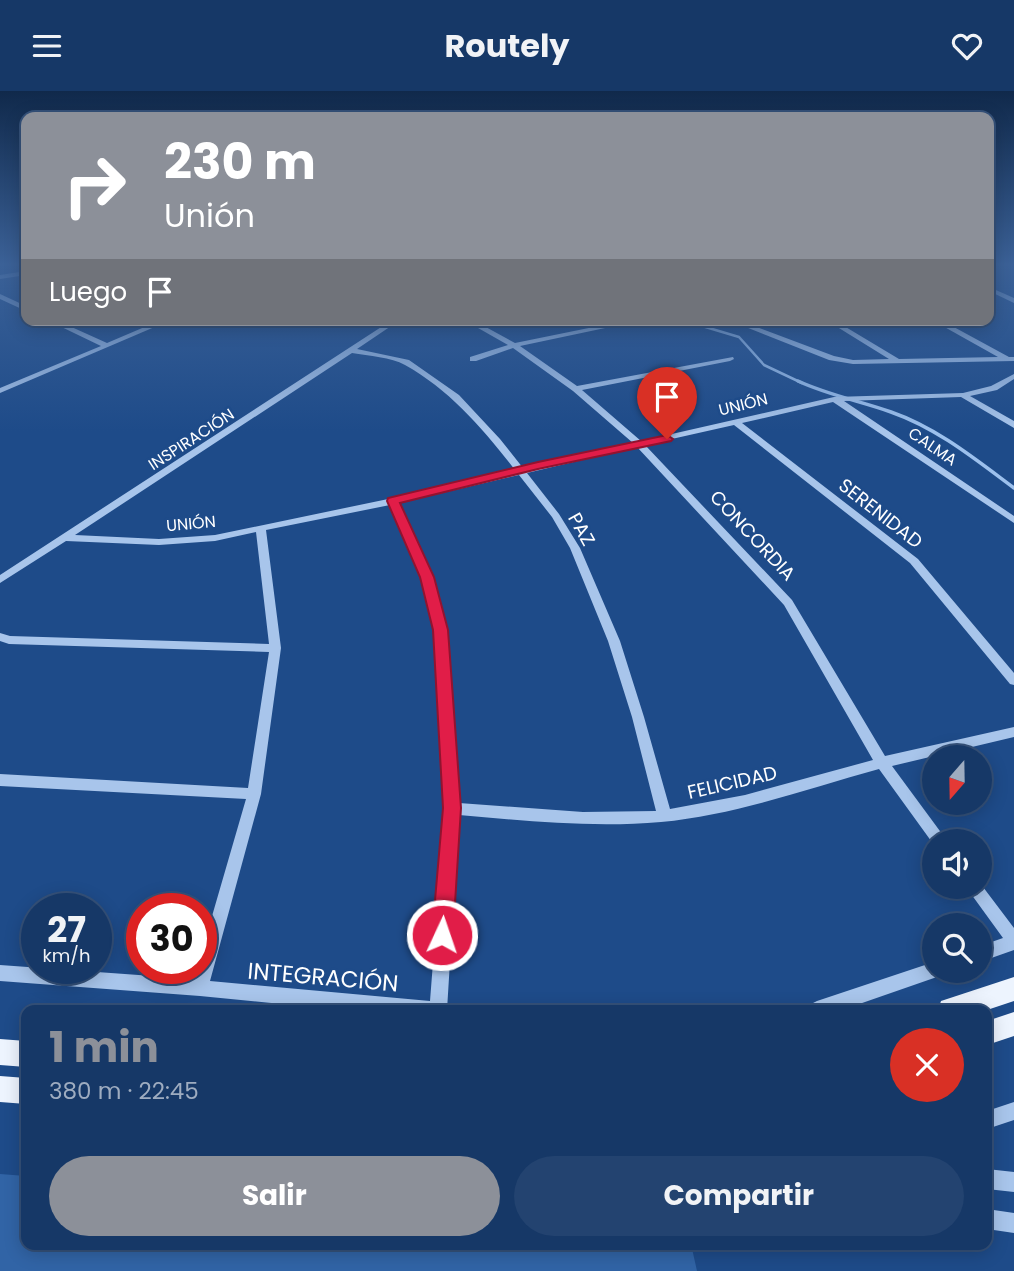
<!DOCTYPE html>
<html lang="es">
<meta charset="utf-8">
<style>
body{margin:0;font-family:Poppins,sans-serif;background:#234370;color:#f1f3f6;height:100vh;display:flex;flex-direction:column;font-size:26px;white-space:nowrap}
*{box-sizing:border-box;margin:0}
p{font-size:23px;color:#9eacc0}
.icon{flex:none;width:38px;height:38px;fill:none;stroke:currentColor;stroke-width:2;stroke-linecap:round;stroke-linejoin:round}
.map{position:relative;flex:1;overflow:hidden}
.sheet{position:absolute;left:21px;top:914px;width:971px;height:245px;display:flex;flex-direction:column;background:#163867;border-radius:14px;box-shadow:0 4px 18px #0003,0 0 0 2px #35527b}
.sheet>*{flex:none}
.top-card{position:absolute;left:21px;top:21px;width:973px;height:214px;border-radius:14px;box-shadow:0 4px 18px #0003,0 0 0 2px #35527b;background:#8c9099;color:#fff;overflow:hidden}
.needle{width:46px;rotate:200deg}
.fabs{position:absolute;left:922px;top:654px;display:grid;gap:14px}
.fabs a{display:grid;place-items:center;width:70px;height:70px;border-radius:50%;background:#163867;box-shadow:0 4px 18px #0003,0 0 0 2px #35527b;font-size:35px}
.speed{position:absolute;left:21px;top:802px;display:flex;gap:14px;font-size:35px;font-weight:700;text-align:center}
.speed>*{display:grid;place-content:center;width:91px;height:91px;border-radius:50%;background:#163867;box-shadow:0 4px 18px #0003,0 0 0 2px #35527b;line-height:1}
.speed small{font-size:18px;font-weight:400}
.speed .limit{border:10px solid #d22;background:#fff;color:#111}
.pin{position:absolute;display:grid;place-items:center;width:60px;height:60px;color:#fff;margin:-72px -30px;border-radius:50% 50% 50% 0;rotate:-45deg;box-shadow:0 0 7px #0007}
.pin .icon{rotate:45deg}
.me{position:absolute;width:77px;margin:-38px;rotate:3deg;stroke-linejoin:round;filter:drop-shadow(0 0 5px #0008)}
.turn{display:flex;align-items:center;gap:24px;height:147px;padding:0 28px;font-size:32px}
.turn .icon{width:91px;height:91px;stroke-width:2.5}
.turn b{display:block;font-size:49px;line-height:60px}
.then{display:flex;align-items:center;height:66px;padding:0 28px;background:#0003;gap:14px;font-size:26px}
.round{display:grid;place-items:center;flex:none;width:74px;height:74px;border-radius:37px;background:#234370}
.head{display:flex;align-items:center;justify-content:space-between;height:119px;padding:0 28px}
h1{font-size:42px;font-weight:700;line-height:52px;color:#8c9099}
.action{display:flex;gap:14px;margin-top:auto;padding:14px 28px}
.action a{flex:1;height:80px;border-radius:42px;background:#8c9099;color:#fff;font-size:28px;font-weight:700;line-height:80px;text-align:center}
.action a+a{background:#234370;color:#f1f3f6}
header{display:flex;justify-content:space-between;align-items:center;height:91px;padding:0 28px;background:#163867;font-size:32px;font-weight:700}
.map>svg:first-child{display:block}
.green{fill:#3164a6}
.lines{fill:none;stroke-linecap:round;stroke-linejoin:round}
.stream-far1{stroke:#9cc0ed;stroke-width:2.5}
.stream{stroke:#9cc0ed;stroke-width:3.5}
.minor{fill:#a8c5eb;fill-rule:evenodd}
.major{fill:#edf4fe;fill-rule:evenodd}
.route{fill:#e11d48;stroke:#92132f;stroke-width:2}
.labels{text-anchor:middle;stroke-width:5;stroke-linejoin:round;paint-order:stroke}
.far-street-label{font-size:16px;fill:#fff;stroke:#1e4b89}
.street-label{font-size:19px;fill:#fff;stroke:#1e4b89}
.near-street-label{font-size:23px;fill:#fff;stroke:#1e4b89}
</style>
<header><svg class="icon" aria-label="menu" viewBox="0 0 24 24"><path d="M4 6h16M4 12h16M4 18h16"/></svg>Routely<svg class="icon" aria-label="heart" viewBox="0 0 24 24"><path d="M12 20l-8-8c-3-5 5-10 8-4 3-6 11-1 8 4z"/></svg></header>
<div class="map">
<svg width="1014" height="1180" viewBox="0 0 1014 1180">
<rect width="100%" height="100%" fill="#1e4b89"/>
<polygon class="green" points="0,1083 26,1085 26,1153 691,1153 697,1180 0,1180"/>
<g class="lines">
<polyline class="stream-far1" points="682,229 739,246 764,274 802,292"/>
<path class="stream" d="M798 290C828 304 860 310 891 321 937 337 975 368 1014 397"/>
<g class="minor">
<polygon points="26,180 26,184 0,188 0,184"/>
<polygon points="989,196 1014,207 1014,212 989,200"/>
<polygon points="0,203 26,215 26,220 0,208"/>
<polygon points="47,229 56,229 107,252 161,229 171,229 0,302 0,297 101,255"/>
<path d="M392 229H400L357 258 409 269 459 304 500 348 523 377 633 352 573 300 513 257 476 270H470V266L508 254 464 229H473L515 252 628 229H643L520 255 577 295 733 266 734 268 730 270 582 299 641 350 834 306 963 302 991 295 1014 283V288L997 299 970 305 1014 330V337L961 306 844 310 1014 425V432L833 311 742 332 918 468 1014 582V594L1010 593 910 472 734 334 645 354 792 509 885 665 1014 636V646L892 675 948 751H934V754L879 678C807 698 735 724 661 731 594 737 526 730 459 724L447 919H341L200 905 0 890V874L194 888 197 877H201V863L246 708 0 695V683L248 697 269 561 9 553 0 550V542L10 545 269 553 256 441 215 450 159 454 66 450 0 492V484ZM352 262C369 265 391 266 405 274 450 299 484 339 515 379L393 407 215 444 159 448 75 444ZM637 356 784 514 873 669 745 704 670 718 644 626 620 550 580 457 559 423 527 382ZM519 384 552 426 570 457 608 550 632 626 656 720 583 721 459 712 446 539 432 486 399 412ZM390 414 422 486 434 539 445 717 430 910 210 890 261 703 281 557 266 439Z"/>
<polygon points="728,229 738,229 834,265 853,269 889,268 826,229 834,229 899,268 998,266 932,229 941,229 1009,266 1014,266 1014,270 853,273 829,269"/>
<polygon points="980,792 1014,837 1014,859 980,871 980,855 1003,847 966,796 980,796"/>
<polygon points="934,871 934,880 942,880 940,885 934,887 842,919 809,919 811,913 817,910"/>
<polygon points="1014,1011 1014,1029 987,1038 987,1020"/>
<polygon points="987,1078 1014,1081 1014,1101 987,1098"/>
<polygon points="987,1118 1014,1122 1014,1142 987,1138"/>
</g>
<g class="major">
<polygon points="1014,886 1014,910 987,919 938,919 941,910"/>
<polygon points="1014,921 1014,945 987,954 987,930"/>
<polygon points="0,948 26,950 26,976 0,974"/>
<polygon points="0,985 26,987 26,1013 0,1011"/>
</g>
</g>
<linearGradient id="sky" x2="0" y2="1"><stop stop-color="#10294b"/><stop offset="0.51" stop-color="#3b6197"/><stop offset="1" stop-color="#3b6197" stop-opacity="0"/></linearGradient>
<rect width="1014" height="340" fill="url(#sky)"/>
<polygon class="route" points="667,344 673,348 671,350 538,378 400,412 434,486 448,539 461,717 453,844 450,851 442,854 435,851 432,844 443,717 433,539 420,486 387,410 388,407 538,371"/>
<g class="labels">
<g class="far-street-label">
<text transform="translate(743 313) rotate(-14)" y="6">UNIÓN</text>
<text transform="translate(191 348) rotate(-33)" y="6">INSPIRACIÓN</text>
<text transform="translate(933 355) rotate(34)" y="6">CALMA</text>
<text transform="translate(191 432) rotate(-5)" y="6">UNIÓN</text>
</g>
<g class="street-label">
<text transform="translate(881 422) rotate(38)" y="7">SERENIDAD</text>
<text transform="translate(582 438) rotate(61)" y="7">PAZ</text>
<text transform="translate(753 444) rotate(47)" y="7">CONCORDIA</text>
<text transform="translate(732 691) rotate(-13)" y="7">FELICIDAD</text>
</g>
<g class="near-street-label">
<text transform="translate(323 886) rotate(5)" y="8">INTEGRACIÓN</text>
</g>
</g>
</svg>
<div class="fabs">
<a><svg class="needle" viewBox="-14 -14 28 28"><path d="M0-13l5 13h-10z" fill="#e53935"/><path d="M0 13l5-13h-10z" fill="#9eacc0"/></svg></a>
<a><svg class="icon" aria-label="sound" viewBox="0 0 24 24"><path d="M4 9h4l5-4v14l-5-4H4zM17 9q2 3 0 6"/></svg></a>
<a><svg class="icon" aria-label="search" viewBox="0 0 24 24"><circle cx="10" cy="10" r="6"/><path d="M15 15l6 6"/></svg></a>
</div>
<div class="speed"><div>27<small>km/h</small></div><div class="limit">30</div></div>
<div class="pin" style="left:667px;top:348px;background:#d93025"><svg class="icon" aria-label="arrive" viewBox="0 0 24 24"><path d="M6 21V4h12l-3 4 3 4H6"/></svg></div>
<svg class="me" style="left:442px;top:844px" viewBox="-20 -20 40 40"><circle r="17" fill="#e11d48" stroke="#fff" stroke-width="3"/><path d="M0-11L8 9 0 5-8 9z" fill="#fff"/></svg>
<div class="top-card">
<div class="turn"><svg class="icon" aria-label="right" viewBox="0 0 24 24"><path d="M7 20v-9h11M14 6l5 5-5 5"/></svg><div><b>230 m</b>Unión</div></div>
<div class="then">Luego<svg class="icon" aria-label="arrive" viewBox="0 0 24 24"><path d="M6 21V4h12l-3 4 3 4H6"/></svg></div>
</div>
<section class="sheet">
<div class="head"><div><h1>1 min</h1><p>380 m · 22:45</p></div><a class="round" style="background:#d93025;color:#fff"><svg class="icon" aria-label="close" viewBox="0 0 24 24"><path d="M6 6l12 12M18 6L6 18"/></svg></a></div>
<div class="action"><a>Salir</a><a>Compartir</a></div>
</section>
</div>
